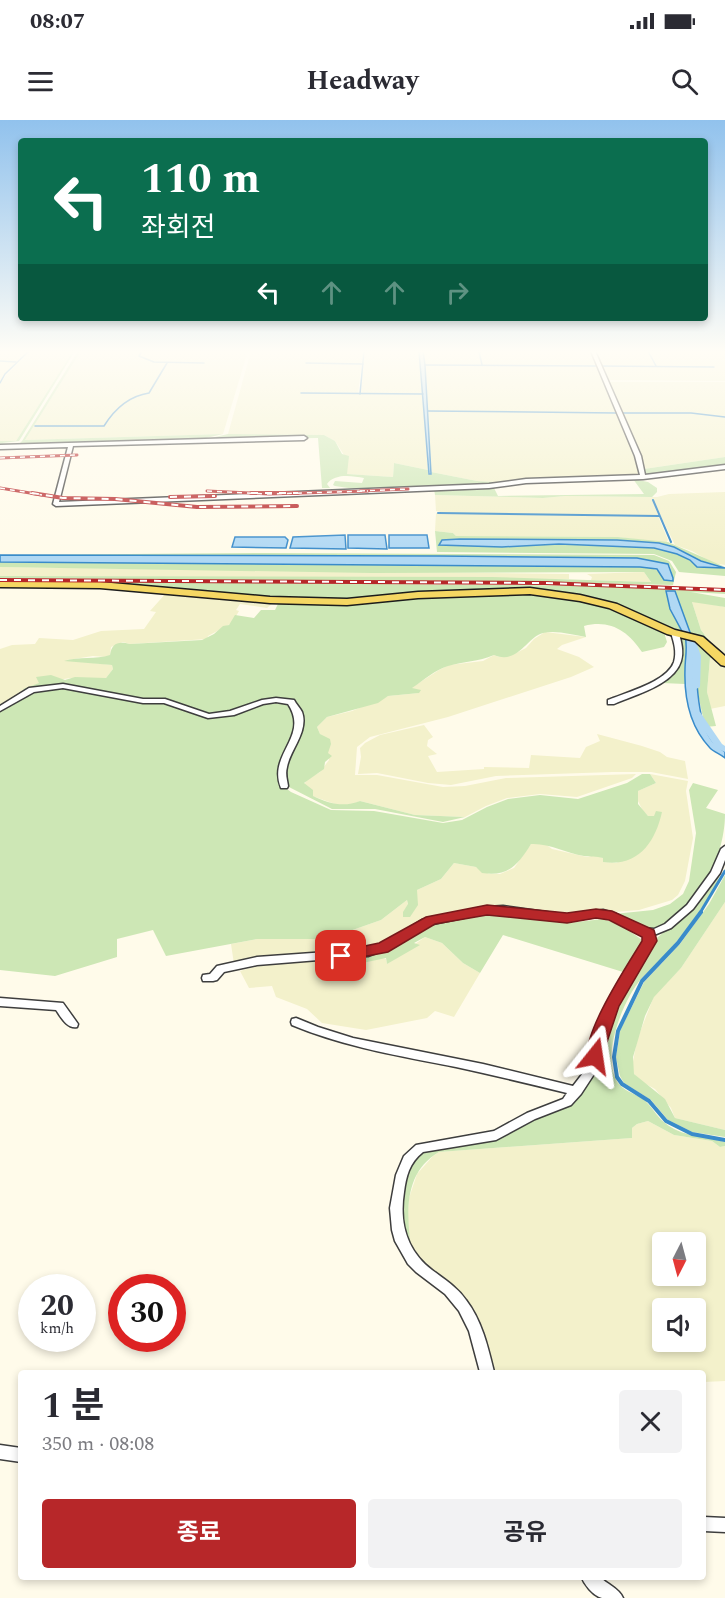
<!DOCTYPE html>
<html lang="ko">
<meta charset="utf-8">
<style>
body{margin:0;font-family:Spectral,"Noto Sans KR",serif;background:#f2f2f3;color:#2b2b33;height:100vh;display:flex;flex-direction:column;font-size:22px;white-space:nowrap}
*{box-sizing:border-box;margin:0}
p{font-size:20px;color:#7c7c81}
.icon{flex:none;width:33px;height:33px;fill:none;stroke:currentColor;stroke-width:2;stroke-linecap:round;stroke-linejoin:round}
.map{position:relative;flex:1;overflow:hidden}
.drawer{position:absolute;left:18px;top:1250px;width:688px;height:210px;display:flex;flex-direction:column;background:#fff;border-radius:6px;box-shadow:0 3px 9px #0003}
.drawer>*{flex:none}
.guide{position:absolute;left:18px;top:18px;width:690px;height:183px;border-radius:6px;box-shadow:0 3px 9px #0003;background:#0b6e4f;color:#fff;overflow:hidden}
.needle{width:39px;rotate:186deg}
.tools{position:absolute;left:652px;top:1112px;display:grid;gap:12px}
.tools a{display:grid;place-items:center;width:54px;height:54px;border-radius:6px;background:#fff;box-shadow:0 3px 9px #0003;font-size:30px}
.speed{position:absolute;left:18px;top:1154px;display:flex;gap:12px;font-size:30px;font-weight:700;text-align:center}
.speed>*{display:grid;place-content:center;width:78px;height:78px;border-radius:50%;background:#fff;box-shadow:0 3px 9px #0003;line-height:1}
.speed small{font-size:15px;font-weight:400}
.speed .limit{border:9px solid #d22;background:#fff;color:#111}
.pin{position:absolute;display:grid;place-items:center;width:51px;height:51px;color:#fff;margin:-26px;border-radius:12px;box-shadow:0 3px 9px #0006}
.me{position:absolute;width:66px;margin:-33px;rotate:15deg;stroke-linejoin:round;filter:drop-shadow(0 0 4px #0008)}
.turn{display:flex;align-items:center;gap:21px;height:126px;padding:0 24px;font-size:27px}
.turn .icon{width:78px;height:78px;stroke-width:2.5}
.turn b{display:block;font-size:42px;line-height:51px}
.lanes{display:flex;align-items:center;height:57px;padding:0 24px;background:#0003;justify-content:center;gap:30px;direction:ltr}
.lanes .off{opacity:.35}
.round{display:grid;place-items:center;flex:none;width:63px;height:63px;border-radius:6px;background:#f2f2f3}
.summary{display:flex;align-items:center;justify-content:space-between;height:102px;padding:0 24px}
h1{font-size:36px;font-weight:700;line-height:45px}
.cta{display:flex;gap:12px;margin-top:auto;padding:12px 24px}
.cta a{flex:1;height:69px;border-radius:6px;background:#b72729;color:#fff;font-size:24px;font-weight:700;line-height:69px;text-align:center}
.cta a+a{background:#f2f2f3;color:#2b2b33}
.status{display:flex;justify-content:space-between;align-items:center;height:42px;padding:0 30px;background:#fff;direction:ltr}
.status svg{height:16px;fill:currentColor}
header{display:flex;justify-content:space-between;align-items:center;height:78px;padding:0 24px;background:#fff;font-size:27px;font-weight:700}
.map>svg:first-child{display:block}
.farmland{fill:#f3f1cb;fill-rule:evenodd}
.green{fill:#cde7b5}
.water{fill:#b0d8f4;stroke:#398bca;stroke-width:1.5}
.lines{fill:none;stroke-linecap:round;stroke-linejoin:round}
.stream-far3{stroke:#398bca;stroke-width:1.5}
.stream-far2{stroke:#398bca;stroke-width:2}
.stream-far1{stroke:#398bca;stroke-width:3}
.stream{stroke:#398bca;stroke-width:4}
.canal{fill:#b0d8f4;fill-rule:evenodd}
.street-casing{stroke:#3e3e3e;stroke-width:3}
.primary-casing{stroke:#1c1c1c;stroke-width:3}
.street{fill:#fff;fill-rule:evenodd}
.primary{fill:#f5d763;fill-rule:evenodd}
.rail-far1-casing{stroke:#b72729;stroke-width:3}
.rail-casing{stroke:#b72729;stroke-width:4}
.rail-far1{stroke:#fff;stroke-width:1.5;stroke-dasharray:5;stroke-linecap:butt}
.rail{stroke:#fff;stroke-width:2;stroke-dasharray:7;stroke-linecap:butt}
.route{fill:#b72729;stroke:#77191b;stroke-width:1.5}
</style>
<div class="status"><b>08:07</b><svg viewBox="0 0 49 12"><path d="M0 12V9h3v3zM5 12V6h3v6zM10 12V3h3v9zM15 12V0h3v12zM26 1h20v11H26zM47 4h2v5h-2z"/></svg></div>
<header><svg class="icon" aria-label="menu" viewBox="0 0 24 24"><path d="M4 6h16M4 12h16M4 18h16"/></svg>Headway<svg class="icon" aria-label="search" viewBox="0 0 24 24"><circle cx="10" cy="10" r="6"/><path d="M15 15l6 6"/></svg></header>
<div class="map">
<svg width="725" height="1478" viewBox="0 0 725 1478">
<rect width="100%" height="100%" fill="#fffbea"/>
<g class="farmland">
<polygon points="0,231 28,231 5,254 0,263"/>
<polygon points="30,231 73,231 16,321 0,321 0,264 6,255"/>
<polygon points="81,231 141,231 140,237 143,231 248,231 223,314 25,320"/>
<polygon points="251,231 363,231 358,274 361,274 365,231 419,231 428,350 394,343 393,357 347,354 344,335 335,321 324,315 228,314"/>
<polygon points="423,231 478,231 482,245 480,231 591,231 641,353 636,356 512,363 477,361 431,352"/>
<polygon points="594,231 648,231 656,246 649,231 725,231 725,261 607,260"/>
<polygon points="611,262 725,262 725,337 644,349 608,263"/>
<polygon points="725,372 725,445 713,443 692,431 675,425 652,378 658,395 599,396 658,396 668,420 666,423 618,417 456,416 453,413 435,411 436,393 445,393 436,391 435,375 542,378 565,376 657,377 669,374"/>
<polygon points="0,447 569,454 569,459 0,456"/>
<polygon points="644,452 651,462 591,460 592,457 587,454"/>
<polygon points="167,472 274,482 267,488 240,484 236,490 239,491 232,503 208,516 207,519 130,524 123,522 111,527 110,536 105,537 93,536 67,540 112,545 113,549 106,558 70,558 40,563 24,569 28,572 0,589 0,529 12,525 35,524 39,518 73,520 101,511 144,509 156,492 150,491"/>
<polygon points="694,481 725,487 725,538 701,510 692,482"/>
<polygon points="545,512 586,517 562,525 557,529 579,537 594,547 571,557 448,597 370,617 357,627 355,655 377,655 443,667 465,666 506,658 636,654 632,658 577,677 540,674 507,678 486,686 465,697 415,695 360,681 352,685 338,685 312,676 304,664 308,659 320,652 329,640 324,617 320,614 317,607 327,597 352,591 388,576 419,573 411,568 439,550 449,545 483,541 494,535 499,537 514,534 526,528 534,519"/>
<polygon points="710,538 717,538 725,545 725,586 710,589 707,572"/>
<polygon points="424,605 433,617 428,620 427,626 437,634 428,636 437,652 484,649 484,647 529,648 531,635 580,638 586,627 600,621 597,614 642,626 660,632 667,637 685,641 688,659 651,652 613,652 496,656 451,665 428,663 377,653 358,654 361,637 360,628 365,623 380,615"/>
<polygon points="650,654 688,661 686,671 693,718 685,761 678,775 672,780 639,790 567,796 503,788 431,799 375,829 234,844 231,824 257,819 327,819 381,800 407,780 408,785 403,792 416,775 417,770 441,759 454,743 476,747 489,754 500,754 514,748 531,724 544,723 552,729 587,737 595,735 603,738 603,742 617,743 654,696 648,696 643,691 636,677 638,671 656,663"/>
<polygon points="725,782 725,1010 675,998 671,988 655,969 642,962 634,954 632,947 637,920 654,876 681,848"/>
<polygon points="425,817 442,823 463,843 480,853 454,897 435,891 427,898 366,910 322,903 307,889 276,877 272,866 249,868 240,851 254,847 296,841 343,841 353,845 382,838 386,839 387,844"/>
<path d="M648 1001 674 1015 712 1021 720 1027 725 1026V1261L704 1262V1252H492L476 1201 412 1135 407 1101 409 1078 417 1054 433 1036 439 1032 632 1018V1008L637 1004ZM663 1122H696V1155H663ZM663 1188H696V1221H663Z"/>
</g>
<g class="green">
<polygon points="73,231 75,231 19,321 2,323 19,324 22,321 78,231 81,231 25,320 223,314 198,320 0,326 0,321 16,321"/>
<path d="M228 314 324 315 335 321 342 334 349 336 347 354 393 357 394 343 428 350 429 354 431 352 477 361 512 363 368 371 335 366 333 365 335 361 362 363 364 358C352 356 335 353 327 364L330 368H322L318 318 202 320Z"/>
<polygon points="725,337 725,346 646,356 644,349"/>
<polygon points="633,359 648,362 657,368 657,372 652,377 565,376 543,378 435,375 434,369 494,368 498,376 644,374"/>
<polygon points="435,411 453,413 456,416 618,417 668,422 725,447 701,441 681,430 659,423 617,420 442,420 443,426 559,424 654,428 677,434 690,440 697,447 725,448 725,456 679,452 672,441 654,434 437,432"/>
<polygon points="264,433 654,435 669,441 676,452 673,465 543,462 0,458 0,456 492,457 651,462 644,452 372,453 0,447 0,442 622,446 648,447 659,451 662,457 673,458 670,446 637,438 581,437 0,435"/>
<polygon points="0,461 636,466 725,471 725,474 691,472 725,478 725,487 692,482 701,510 715,528 691,515 677,477 670,489 683,513 622,487 531,470 371,479 292,480 155,468 0,463"/>
<path d="M506 471 572 477 614 487 663 509 667 522 664 527 642 532C628 511 610 499 584 506L586 517C574 515 556 510 543 513 527 517 518 545 494 535 478 542 464 541 448 546 435 550 424 560 412 568L421 570 419 573 388 576 378 583 327 597 317 607 320 614 330 619 331 624 328 633 332 636 325 642 324 649 304 663 313 670V676C328 683 343 688 360 681L415 695 465 697 443 702 375 689H332L285 665V646L300 613 295 586 276 580 237 591 208 595 173 583 143 580 71 566 28 572 23 569 39 563 36 557 51 555 65 560 75 557 106 558 113 549 112 545 64 541C79 536 96 540 110 535 112 523 118 521 130 524L202 520 214 514 223 506 229 505 235 495 254 498 261 490H275L279 482Z"/>
<path d="M678 514 685 516 687 522 685 564 662 563C683 546 680 540 678 514Z"/>
<polygon points="695,519 717,538 710,538 707,572 716,606 705,607 697,569"/>
<path d="M66 568 163 582 206 597 229 595 262 583 286 584C310 606 280 637 279 663L291 672 331 690 374 691 443 703 462 700 487 687 508 679 540 675 578 679 627 663 642 654H650L656 663 638 671V684L648 696H654L656 691 662 692C655 723 638 747 603 742V738C596 736 591 737 584 736 566 733 549 723 531 724 518 745 508 757 482 753L476 747 454 743 441 759 417 770 418 785 410 797H403V792L408 784 407 780 381 800 327 819H257L166 836 153 810 117 819V837L55 856 0 850V592L34 573Z"/>
<path d="M693 663 718 670 706 688 725 694C725 740 693 801 646 811L614 794 653 790 670 784 683 774 689 761 696 713 689 670Z"/>
<path d="M725 736C725 763 680 819 661 840 655 846 647 852 641 859 623 880 598 941 620 965 626 972 636 974 643 979 652 986 656 996 665 1003 682 1017 704 1016 725 1022V1026L720 1027 712 1021 674 1015 648 1001 637 1004 632 1008V1018L439 1032C401 1054 407 1099 412 1135L399 1092 409 1044 422 1030 466 1022 523 1003 569 984 598 930 614 887 652 822 670 807Z"/>
<polygon points="725,755 725,782 681,848 654,877 645,896 633,937 634,954 665,979 675,998 725,1010 725,1017 692,1012 668,1000 651,980 624,963 620,956 616,937 620,911 644,862 680,824 709,784"/>
<polygon points="493,792 568,803 603,799 621,805 645,822 623,852 503,815 480,853 463,843 442,823 425,817 414,823 420,825 387,844 386,838 353,845 343,841 386,832 428,805"/>
</g>
<g class="water">
<polygon points="419,231 423,231 425,245 431,354 429,354"/>
<polygon points="345,415 346,429 290,428 293,417"/>
<polygon points="385,415 387,429 348,428 348,415"/>
<polygon points="389,415 427,415 429,428 389,428"/>
<polygon points="235,417 285,417 288,420 286,428 232,427"/>
<polygon points="460,419 617,420 659,423 674,427 701,441 725,448 697,447 690,440 677,434 654,428 559,424 502,427 439,425 442,420"/>
<polygon points="0,435 441,436 637,438 668,444 673,458 673,461 664,460 657,449 640,447 0,442"/>
<polygon points="666,471 675,471 691,515 683,513 670,489"/>
<path d="M685 516 695 519 696 525C696 548 696 600 711 619 714 624 720 628 725 632V638C720 634 714 632 710 628 690 607 684 577 685 549 685 538 688 527 685 516Z"/>
</g>
<g class="lines">
<g class="stream-far3">
<polyline points="142,231 139,236 154,242 204,243"/>
<polyline points="479,231 482,245"/>
<polyline points="648,231 656,246"/>
<polyline points="0,241 16,242"/>
<polyline points="306,243 363,244"/>
<polyline points="425,245 597,246"/>
<polyline points="600,246 714,247"/>
<polyline points="0,263 5,254 29,231"/>
<polyline points="301,273 423,274"/>
<polyline points="360,274 364,231"/>
<polyline points="428,291 616,293"/>
<polyline points="620,293 691,293 725,297"/>
<path d="M35 306H104C114 290 129 276 149 273L167 243"/>
</g>
<g class="stream-far2">
<polyline points="653,380 671,422"/>
<polyline points="438,393 659,396"/>
</g>
<polyline class="stream-far1" points="700,793 725,751"/>
<polyline class="stream" points="701,792 678,823 642,861 618,911 614,937 617,957 622,964 649,981 666,1001 692,1014 725,1020"/>
<g class="canal">
<polygon points="690,522 696,522 701,536 700,567 696,569 692,567 693,536 689,524"/>
<polygon points="694,592 700,592 722,624 725,626 725,632 716,628 693,594"/>
</g>
<defs>
<g id="street">
<polygon points="591,231 595,231 641,336 645,355 725,345 725,349 643,359 526,363 489,368 56,386 53,384 68,327 0,329 0,325 304,316 307,318 304,320 73,326 59,382 489,364 526,359 640,355 635,336"/>
<path d="M675 511 679 513C681 522 684 532 681 541 674 565 634 575 614 584H608V580C627 572 667 562 674 542 677 532 674 522 671 513Z"/>
<path d="M63 564 143 579H165L209 594 230 591 262 580 276 578 294 580C296 584 300 588 302 592 309 611 290 630 287 647 285 654 287 659 288 666L287 668H281C267 634 310 617 288 584L276 582 263 584 234 595 208 598 164 583H143L63 568 34 572 0 591V586L29 568Z"/>
<path d="M725 726V740L720 753 693 789 671 808 654 815V821L616 886 603 920 600 945 581 974 571 985 535 999 496 1020 423 1032C409 1043 406 1057 404 1072 399 1103 407 1131 432 1150 444 1159 457 1167 466 1180 482 1201 488 1227 494 1252H480L469 1211 459 1191 445 1174 416 1152 408 1144 395 1121 392 1110 390 1088 396 1055 404 1036 416 1025 494 1011 527 993 563 979 567 973C530 964 493 955 456 947 400 936 345 927 292 905L291 902 292 899 296 898 318 907 353 918 483 944 573 966 590 944 593 920 606 886 644 821V815L637 813 610 798 603 796 567 801 503 792 487 793 428 805 392 827 368 836 257 845 224 852 217 860 213 861H203L202 858 203 855 210 854 217 846 257 837 368 829 386 823 422 800 487 787 503 786 567 795 603 790 616 794 642 808 654 809 665 804 687 785 711 752 721 729Z"/>
<path d="M0 878 63 883 78 904 77 907C67 909 61 897 56 890L0 886Z"/>
<polygon points="0,1325 21,1328 21,1342 0,1339"/>
<polygon points="704,1397 725,1398 725,1412 704,1411"/>
<path d="M581 1456H599C606 1464 619 1468 623 1478 616 1478 608 1478 602 1478 593 1476 584 1464 581 1456Z"/>
</g>
<polygon id="primary" points="0,461 100,462 270,477 347,479 418,472 530,468 580,475 617,484 675,510 703,517 725,536 725,546 721,545 695,521 667,514 609,488 580,481 530,474 418,478 347,485 270,483 100,468 0,467"/>
</defs>
<use href="#street" class="street-casing"/>
<use href="#primary" class="primary-casing"/>
<use href="#street" class="street"/>
<use href="#primary" class="primary"/>
<defs>
<g id="rail-far1">
<polyline points="0,338 77,335"/>
<polyline points="0,368 42,375"/>
<polyline points="207,371 269,374 368,371"/>
<polyline points="360,371 408,369"/>
</g>
<g id="rail">
<polyline points="32,373 63,378 115,379 197,387 297,386"/>
<polyline points="251,373 298,373"/>
<polyline points="170,377 215,376"/>
<polyline points="0,460 545,463 725,470"/>
</g>
</defs>
<use href="#rail-far1" class="rail-far1-casing"/>
<use href="#rail" class="rail-casing"/>
<use href="#rail-far1" class="rail-far1"/>
<use href="#rail" class="rail"/>
</g>
<linearGradient id="sky" x2="0" y2="1"><stop stop-color="#91c2ed"/><stop offset="0.53" stop-color="#fffdf6"/><stop offset="1" stop-color="#fffdf6" stop-opacity="0"/></linearGradient>
<rect width="725" height="437" fill="url(#sky)"/>
<path class="route" d="M487 785 567 793 596 789 612 791 654 810 657 821 619 886 601 940 595 942 589 940C578 919 630 841 642 821V817L609 800 596 798 567 803 487 795 435 804 388 832 341 841 336 840 333 836 336 832 341 831 379 823 426 797Z"/>
</svg>
<div class="tools">
<a><svg class="needle" viewBox="-14 -14 28 28"><path d="M0-13l5 13h-10z" fill="#e53935"/><path d="M0 13l5-13h-10z" fill="#7c7c81"/></svg></a>
<a><svg class="icon" aria-label="sound" viewBox="0 0 24 24"><path d="M4 9h4l5-4v14l-5-4H4zM17 9q2 3 0 6"/></svg></a>
</div>
<div class="speed"><div>20<small>km/h</small></div><div class="limit">30</div></div>
<div class="pin" style="left:341px;top:836px;background:#d93025"><svg class="icon" aria-label="arrive" viewBox="0 0 24 24"><path d="M6 21V4h12l-3 4 3 4H6"/></svg></div>
<svg class="me" style="left:595px;top:936px" viewBox="-20 -20 40 40"><path d="M0-17L14 15 0 8-14 15z" fill="#b72729" stroke="#fff" stroke-width="4"/></svg>
<div class="guide">
<div class="turn"><svg class="icon" aria-label="left" viewBox="0 0 24 24"><path d="M17 20v-9H6M10 6l-5 5 5 5"/></svg><div><b>110 m</b>좌회전</div></div>
<div class="lanes"><svg class="icon" aria-label="left" viewBox="0 0 24 24"><path d="M17 20v-9H6M10 6l-5 5 5 5"/></svg><svg class="icon off" aria-label="ahead" viewBox="0 0 24 24"><path d="M12 20V5M6 11l6-6 6 6"/></svg><svg class="icon off" aria-label="ahead" viewBox="0 0 24 24"><path d="M12 20V5M6 11l6-6 6 6"/></svg><svg class="icon off" aria-label="right" viewBox="0 0 24 24"><path d="M7 20v-9h11M14 6l5 5-5 5"/></svg></div>
</div>
<section class="drawer">
<div class="summary"><div><h1>1 분</h1><p>350 m · 08:08</p></div><a class="round"><svg class="icon" aria-label="close" viewBox="0 0 24 24"><path d="M6 6l12 12M18 6L6 18"/></svg></a></div>
<div class="cta"><a>종료</a><a>공유</a></div>
</section>
</div>
